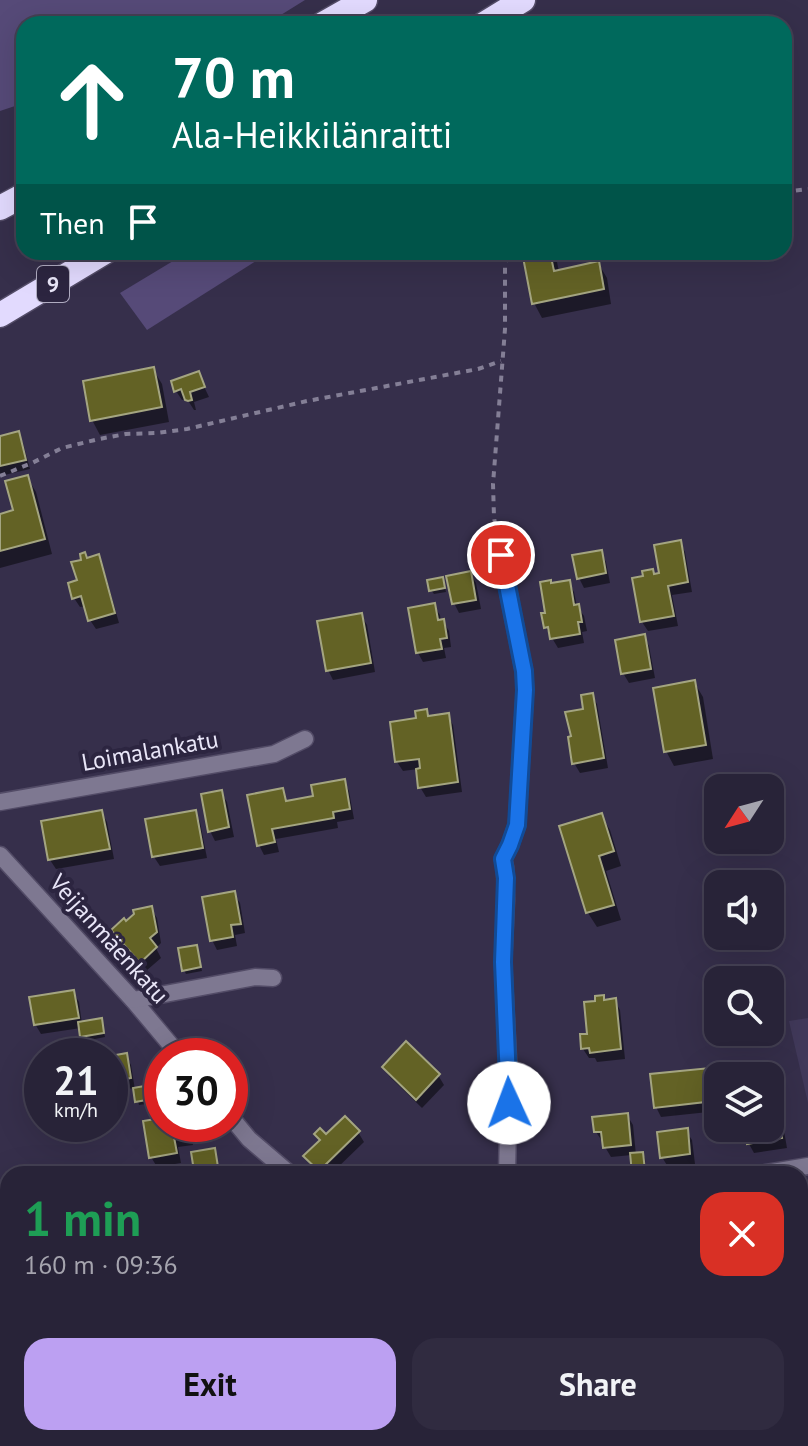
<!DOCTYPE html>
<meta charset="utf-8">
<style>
body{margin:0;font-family:"PT Sans",sans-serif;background:#302b40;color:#f1f3f6;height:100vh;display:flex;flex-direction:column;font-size:30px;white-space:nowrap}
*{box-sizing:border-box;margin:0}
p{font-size:26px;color:#a5a4ae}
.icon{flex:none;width:44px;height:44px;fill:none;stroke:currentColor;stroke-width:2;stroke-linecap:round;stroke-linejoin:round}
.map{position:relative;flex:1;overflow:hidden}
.sheet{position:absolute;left:0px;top:1166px;width:808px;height:280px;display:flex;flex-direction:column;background:#282338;border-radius:24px 24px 0 0;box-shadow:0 8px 32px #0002,0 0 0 2px #444053}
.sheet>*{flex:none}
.guide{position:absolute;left:16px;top:16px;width:776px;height:244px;border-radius:24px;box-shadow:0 8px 32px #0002,0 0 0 2px #444053;background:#00695c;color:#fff;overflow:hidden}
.needle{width:52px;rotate:234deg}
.buttons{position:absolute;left:704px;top:774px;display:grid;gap:16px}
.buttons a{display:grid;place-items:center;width:80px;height:80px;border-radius:16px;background:#282338;box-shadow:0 8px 32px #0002,0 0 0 2px #444053;font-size:40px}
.speed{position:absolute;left:24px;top:1038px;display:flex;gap:16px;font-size:40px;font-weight:700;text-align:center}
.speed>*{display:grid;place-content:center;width:104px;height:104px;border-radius:50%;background:#282338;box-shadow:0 8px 32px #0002,0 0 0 2px #444053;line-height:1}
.speed small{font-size:20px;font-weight:400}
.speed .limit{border:12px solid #d22;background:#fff;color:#111}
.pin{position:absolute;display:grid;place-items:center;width:68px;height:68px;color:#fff;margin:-34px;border:4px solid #fff;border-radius:50%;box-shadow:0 2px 8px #0007}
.me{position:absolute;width:88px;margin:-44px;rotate:358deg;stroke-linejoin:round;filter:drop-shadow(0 0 6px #0008)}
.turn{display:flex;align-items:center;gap:28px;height:168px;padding:0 24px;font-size:36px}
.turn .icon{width:104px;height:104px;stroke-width:2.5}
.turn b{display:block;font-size:56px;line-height:68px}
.then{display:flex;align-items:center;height:76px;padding:0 24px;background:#0003;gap:16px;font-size:30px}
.round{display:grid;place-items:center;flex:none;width:84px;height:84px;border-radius:24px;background:#302b40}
.headline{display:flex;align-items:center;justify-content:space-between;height:136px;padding:0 24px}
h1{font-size:48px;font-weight:600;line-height:60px;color:#1e9e55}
.action{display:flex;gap:16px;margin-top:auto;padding:16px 24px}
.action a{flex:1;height:92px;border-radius:24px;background:#bca0f2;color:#111;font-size:32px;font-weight:600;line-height:92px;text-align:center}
.action a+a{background:#302b40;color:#f1f3f6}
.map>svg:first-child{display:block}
.built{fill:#41395a}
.green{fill:#564a78}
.shadow{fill:#0007}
.building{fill:#636225;stroke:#a4a581;stroke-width:2}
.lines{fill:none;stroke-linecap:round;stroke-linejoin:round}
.street-casing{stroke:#534c67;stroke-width:19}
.primary-casing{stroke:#534c67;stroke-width:23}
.highway-casing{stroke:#534c67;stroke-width:27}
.path{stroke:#847f96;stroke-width:4;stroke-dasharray:6 6;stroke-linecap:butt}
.street{stroke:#7e7891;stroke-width:16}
.primary{stroke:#c6bbed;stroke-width:20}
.highway{stroke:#e2dafe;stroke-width:24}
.route-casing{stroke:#114b97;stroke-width:20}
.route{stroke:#1a73e8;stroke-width:14}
.labels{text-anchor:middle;stroke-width:8;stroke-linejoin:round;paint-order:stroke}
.shield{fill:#2c2540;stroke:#b0acc1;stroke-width:2}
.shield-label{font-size:22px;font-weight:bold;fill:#e9e6f8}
.street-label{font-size:24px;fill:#e9e6f8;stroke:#2c2540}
</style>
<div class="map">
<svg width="808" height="1446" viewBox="0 0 808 1446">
<rect width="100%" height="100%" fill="#362f4b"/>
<polygon class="built" points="808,1018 808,1103 789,1021"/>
<g class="green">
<polygon points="0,0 305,0 276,18 258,24 24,24 24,103 0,111"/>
<polygon points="188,252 270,252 147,330 120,293"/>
<polygon points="8,1423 8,1438 73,1438 78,1446 0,1446 0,1424"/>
</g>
<g class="shadow">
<polygon points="524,252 551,252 557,262 559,272 598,263 607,278 611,304 542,318 534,303"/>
<polygon points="153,369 162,384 169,422 100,435 92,420"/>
<polygon points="198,374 209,397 194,402 196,410 194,410 187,399 182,400 176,391"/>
<polygon points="18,433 23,443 30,469 0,476 0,438"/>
<polygon points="27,477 36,492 52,554 0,568 0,515 15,512"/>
<polygon points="680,542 685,552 692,592 672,595 678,626 648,631 642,622 646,577 661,575"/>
<polygon points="601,552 606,562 610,583 584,588 579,578"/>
<polygon points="98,557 103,566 119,623 96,629 90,620 86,606 80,607 74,598 87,560"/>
<polygon points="470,573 476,583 481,609 459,613 454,603"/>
<polygon points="569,582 574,592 577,606 584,616 587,631 582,632 584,643 558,648 546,628 544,615 548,615"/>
<polygon points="444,584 446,592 434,594 431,590"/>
<polygon points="434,606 440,615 441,622 443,621 449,631 451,647 444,648 446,658 423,662 418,653"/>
<polygon points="361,615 367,625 375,672 333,680 328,670"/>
<polygon points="644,637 649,646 655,678 629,683 623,673"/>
<polygon points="694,682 703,697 713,759 674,766 666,751"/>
<polygon points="592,695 597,704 608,768 580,773 574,763 586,711"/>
<polygon points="426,711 430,718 448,715 453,725 462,792 426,797 420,787 418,769 403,771 397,762 418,720"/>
<polygon points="344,781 349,791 354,819 337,822 338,828 276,839 279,852 264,855 259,845 282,790 288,803 315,798"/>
<polygon points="221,793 227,802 234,837 215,841 210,831"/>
<polygon points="101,812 107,822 114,859 56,869 50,860 43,823"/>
<polygon points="195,812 200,822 207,858 160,866 154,857"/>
<polygon points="601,815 610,830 621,866 606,871 621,920 597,927 588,913 562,827"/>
<polygon points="234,894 240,903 245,933 235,935 237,946 217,950 212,940"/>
<polygon points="151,909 157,918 161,943 156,948 161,958 146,971 119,940 113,930"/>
<polygon points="196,947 202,971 186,974 184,970"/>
<polygon points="73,992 79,1002 82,1024 101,1020 105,1037 85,1041 81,1028 41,1034 35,1024"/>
<polygon points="603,997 605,1002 615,1001 620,1010 625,1059 597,1062 595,1058 589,1058 583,1049 590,1036 597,1002"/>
<polygon points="126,1056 131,1065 135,1090 155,1086 159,1102 139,1105 135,1088 126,1089 122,1095 116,1091 110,1092 110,1058"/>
<polygon points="384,1067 438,1075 444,1085 422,1108 390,1077"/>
<polygon points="709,1070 714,1079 718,1111 661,1117 656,1107"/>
<polygon points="771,1081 777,1091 787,1148 754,1153 749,1144 746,1128 770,1128"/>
<polygon points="627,1115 633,1125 636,1155 642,1154 645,1158 646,1174 636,1174 632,1155 611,1157 605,1147 605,1141 602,1141 596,1132"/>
<polygon points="162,1120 162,1124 188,1124 193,1145 178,1147 181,1163 157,1167 151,1157"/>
<polygon points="686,1131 692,1140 695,1164 668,1167 662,1157"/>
<polygon points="358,1132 364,1142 331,1174 320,1174 311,1166 306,1156 320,1142 316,1135 326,1137"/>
<polygon points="214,1150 219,1171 199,1174 196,1170"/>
<polygon points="800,1217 804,1224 808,1223 808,1250 800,1252"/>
<polygon points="800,1309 804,1309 808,1315 808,1380 800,1381"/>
<polygon points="804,1396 808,1403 808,1423 800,1424 800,1397"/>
<polygon points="473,1438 502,1438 477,1445"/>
</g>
<g class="building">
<polygon points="522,252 550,252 554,271 599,261 604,289 532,304"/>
<polygon points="154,367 162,407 90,421 83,381"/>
<polygon points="199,371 205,387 190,392 192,400 188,401 185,400 181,389 174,392 171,381"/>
<polygon points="19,431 26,460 0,466 0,436"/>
<polygon points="28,475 45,539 0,551 0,514 13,510 5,481"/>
<polygon points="681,540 688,582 668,586 674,616 640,622 632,578 643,576 642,571 653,569 654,574 659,573 654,545"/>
<polygon points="602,550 606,573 577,579 572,555"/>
<polygon points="85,552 87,558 99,554 115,613 88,621 81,596 72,599 68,583 77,580 71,562 81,560 80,554"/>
<polygon points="471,571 476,600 452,604 446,576"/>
<polygon points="443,577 445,588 429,591 427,580"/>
<polygon points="551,580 551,583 570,580 574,605 579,604 582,622 578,622 580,634 550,639 548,627 544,628 541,613 545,613 540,582"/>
<polygon points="435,603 438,620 444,619 447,638 440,639 442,649 416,653 408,608"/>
<polygon points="362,613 371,663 326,671 317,621"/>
<polygon points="645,634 651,669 621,674 615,640"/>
<polygon points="695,680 706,745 664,752 653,688"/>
<polygon points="593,693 604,758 572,764 568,737 571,736 565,712 583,709 581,695"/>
<polygon points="427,709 428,716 449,713 458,782 418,788 416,769 420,768 419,759 395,762 390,722 416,718 415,711"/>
<polygon points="345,779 350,809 333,812 334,818 272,829 275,842 257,846 247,795 283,788 286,801 313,796 311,785"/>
<polygon points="222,790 229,827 208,832 201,794"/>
<polygon points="102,810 110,849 48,860 41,821"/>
<polygon points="196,810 203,848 152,857 145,819"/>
<polygon points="602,813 614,851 599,856 614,905 586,913 559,826"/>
<polygon points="235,891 241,924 231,925 233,937 210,941 202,897"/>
<polygon points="152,906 157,932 150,938 157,947 140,963 111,930 124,918 126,921 134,914 133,910"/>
<polygon points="197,945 201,967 182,971 178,948"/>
<polygon points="74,990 79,1018 34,1025 29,997"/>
<polygon points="604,995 604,1000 616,998 621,1049 590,1053 589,1048 581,1049 580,1034 587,1034 584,1002 595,1001 595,996"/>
<polygon points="102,1018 104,1033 80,1037 78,1022"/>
<polygon points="406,1041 440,1074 416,1100 382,1067"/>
<polygon points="108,1049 108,1056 86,1056 86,1053"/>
<polygon points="127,1053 131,1078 121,1080 116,1086 110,1082 110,1056"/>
<polygon points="710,1068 714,1101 654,1108 650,1074"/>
<polygon points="772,1079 782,1138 747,1144 744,1128 770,1128 770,1080"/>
<polygon points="156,1084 158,1098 135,1102 133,1088"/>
<polygon points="628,1113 631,1145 603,1148 601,1132 594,1132 592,1117"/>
<polygon points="345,1116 360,1131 319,1171 303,1156 320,1140 314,1134 320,1128 326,1134"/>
<polygon points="162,1118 162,1124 186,1124 188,1135 174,1137 177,1153 149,1158 143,1121"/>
<polygon points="688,1128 690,1154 660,1158 657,1132"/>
<polygon points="215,1148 218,1167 194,1171 191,1152"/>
<polygon points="643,1152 645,1171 632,1173 630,1153"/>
<polygon points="800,1215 801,1222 808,1221 808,1240 800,1241"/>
<polygon points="800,1307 805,1307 808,1324 808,1370 800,1371"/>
<polygon points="805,1394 808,1413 800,1414 800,1395"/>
<polygon points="528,1438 550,1438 552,1446 517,1446 516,1444 528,1441"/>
<polygon points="627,1438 684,1438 685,1446 628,1446"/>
</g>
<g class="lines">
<defs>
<g id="street">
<polyline points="501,555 524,671 525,690 517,825 510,845 503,859 505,867 506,900 503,962 509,1079 507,1174"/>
<polyline points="0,802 274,754 305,739"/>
<polyline points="0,855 133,1000 180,1056"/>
<polyline points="133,1000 255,977 273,978"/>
<polyline points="230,1116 249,1139 290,1174"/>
<polyline points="760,1174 808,1166"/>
<polyline points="595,1438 598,1446"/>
</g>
<g id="primary">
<polyline points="0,1232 8,1241"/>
<polyline points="171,1438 177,1446"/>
</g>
<g id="highway">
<polyline points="323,24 365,0"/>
<polyline points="484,24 523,0"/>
<polyline points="0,208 24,195"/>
<polyline points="0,315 105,252"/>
</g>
</defs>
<use href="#street" class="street-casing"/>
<use href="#primary" class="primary-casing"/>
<use href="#highway" class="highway-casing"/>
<g class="path">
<polyline points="784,192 808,189"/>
<polyline points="0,476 32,463 62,448 99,439 126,434 157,433 187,429 307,401 478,369 501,361"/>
<polyline points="497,537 494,517 493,484 505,329 505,267 508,252"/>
<polyline points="0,1305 8,1315"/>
<polyline points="95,1438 99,1446"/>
</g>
<use href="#street" class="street"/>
<use href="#primary" class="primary"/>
<use href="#highway" class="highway"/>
</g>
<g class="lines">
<defs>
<polyline id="route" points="501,555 524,671 525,690 517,825 510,845 503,859 506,878 503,962 509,1103"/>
</defs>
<use href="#route" class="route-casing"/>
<use href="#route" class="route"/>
</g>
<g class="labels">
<rect class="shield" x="37" y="266" width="32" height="36" rx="6"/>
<g class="shield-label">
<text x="53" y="292">9</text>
</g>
<g class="street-label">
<text transform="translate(150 751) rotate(-10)" y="8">Loimalankatu</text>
<text transform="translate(109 939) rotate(48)" y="8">Veijanmäenkatu</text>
</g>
</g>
</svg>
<div class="buttons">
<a><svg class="needle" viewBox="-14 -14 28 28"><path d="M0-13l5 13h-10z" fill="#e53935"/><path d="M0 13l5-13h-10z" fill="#a5a4ae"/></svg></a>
<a><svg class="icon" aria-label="sound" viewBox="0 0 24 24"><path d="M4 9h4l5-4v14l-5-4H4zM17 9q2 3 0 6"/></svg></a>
<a><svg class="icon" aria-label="search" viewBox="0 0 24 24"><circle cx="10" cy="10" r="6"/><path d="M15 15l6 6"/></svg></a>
<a><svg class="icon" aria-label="layers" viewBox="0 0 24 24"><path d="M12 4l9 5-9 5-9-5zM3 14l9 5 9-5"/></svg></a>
</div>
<div class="speed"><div>21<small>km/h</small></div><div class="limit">30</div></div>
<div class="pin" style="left:501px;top:555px;background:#d93025"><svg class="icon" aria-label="arrive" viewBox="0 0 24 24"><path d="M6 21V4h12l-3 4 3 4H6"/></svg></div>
<svg class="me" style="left:509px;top:1103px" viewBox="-20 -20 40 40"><circle r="19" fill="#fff"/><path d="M0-13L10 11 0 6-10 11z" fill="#1a73e8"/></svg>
<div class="guide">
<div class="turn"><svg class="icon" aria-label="ahead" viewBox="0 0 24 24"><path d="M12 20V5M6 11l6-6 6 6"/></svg><div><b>70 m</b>Ala-Heikkilänraitti</div></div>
<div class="then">Then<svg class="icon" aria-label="arrive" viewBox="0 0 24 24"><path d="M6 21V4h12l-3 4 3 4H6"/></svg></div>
</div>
<section class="sheet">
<div class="headline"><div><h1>1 min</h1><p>160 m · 09:36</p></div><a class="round" style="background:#d93025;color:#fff"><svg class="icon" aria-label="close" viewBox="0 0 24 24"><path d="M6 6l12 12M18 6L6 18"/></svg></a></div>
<div class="action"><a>Exit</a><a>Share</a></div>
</section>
</div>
